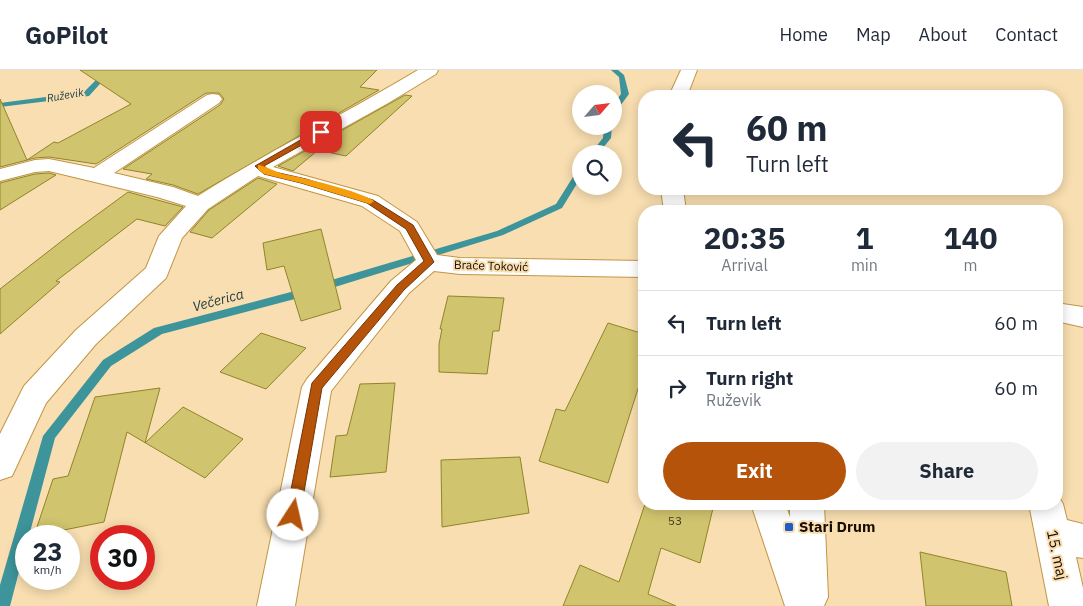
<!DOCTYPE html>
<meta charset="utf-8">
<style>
body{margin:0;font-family:"IBM Plex Sans",sans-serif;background:#f2f2f3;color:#1f2937;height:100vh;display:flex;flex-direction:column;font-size:19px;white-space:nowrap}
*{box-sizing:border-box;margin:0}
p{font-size:16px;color:#747a83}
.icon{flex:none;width:28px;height:28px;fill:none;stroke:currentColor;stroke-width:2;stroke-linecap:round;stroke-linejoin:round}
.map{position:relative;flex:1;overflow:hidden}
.details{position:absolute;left:638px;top:135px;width:425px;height:305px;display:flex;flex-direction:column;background:#fff;border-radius:20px;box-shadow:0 2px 12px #0003}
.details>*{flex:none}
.guide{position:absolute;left:638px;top:20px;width:425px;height:105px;border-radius:20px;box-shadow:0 2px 12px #0003;background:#fff;color:#1f2937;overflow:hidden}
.needle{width:32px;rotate:62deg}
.fabs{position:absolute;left:572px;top:15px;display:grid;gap:10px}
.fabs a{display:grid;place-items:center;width:50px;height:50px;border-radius:50%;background:#fff;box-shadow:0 2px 12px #0003;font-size:25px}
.speed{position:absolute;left:15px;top:455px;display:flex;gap:10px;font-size:25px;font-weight:700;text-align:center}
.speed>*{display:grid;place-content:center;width:65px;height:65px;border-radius:50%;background:#fff;box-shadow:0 2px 12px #0003;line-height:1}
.speed small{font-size:12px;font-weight:400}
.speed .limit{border:8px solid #d22;background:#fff;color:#111}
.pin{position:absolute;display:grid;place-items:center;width:42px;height:42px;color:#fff;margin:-21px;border-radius:10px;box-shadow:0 2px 8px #0006}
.me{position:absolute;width:55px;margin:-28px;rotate:10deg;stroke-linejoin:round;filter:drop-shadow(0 0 4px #0008)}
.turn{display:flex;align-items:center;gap:18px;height:105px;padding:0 25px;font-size:22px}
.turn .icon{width:65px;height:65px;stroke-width:2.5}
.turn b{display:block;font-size:35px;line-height:42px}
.eta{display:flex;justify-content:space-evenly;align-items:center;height:85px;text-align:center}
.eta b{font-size:30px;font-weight:700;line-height:35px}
.action{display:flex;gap:10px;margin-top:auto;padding:10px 25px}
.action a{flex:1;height:58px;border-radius:30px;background:#b45309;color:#fff;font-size:20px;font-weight:700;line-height:58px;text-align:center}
.action a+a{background:#f2f2f3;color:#1f2937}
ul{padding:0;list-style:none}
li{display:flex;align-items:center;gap:15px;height:65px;padding:0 25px;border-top:1px solid #e0e1e3}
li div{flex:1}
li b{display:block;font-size:19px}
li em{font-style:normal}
header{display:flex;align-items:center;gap:30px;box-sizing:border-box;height:70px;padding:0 25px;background:#fff;border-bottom:1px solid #e0e1e3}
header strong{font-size:24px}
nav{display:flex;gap:28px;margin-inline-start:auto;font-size:18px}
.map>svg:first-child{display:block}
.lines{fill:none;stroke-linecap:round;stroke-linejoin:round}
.stream{fill:#3d949a;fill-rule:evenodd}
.building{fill:#d1c46e;stroke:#918429}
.minor-casing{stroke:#c09646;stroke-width:2}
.minor{fill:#fff;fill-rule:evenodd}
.route{fill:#b45309;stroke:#753606}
.slow{fill:#f59e0b}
.poi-dot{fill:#205dc9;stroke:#f8deb0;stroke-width:2}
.labels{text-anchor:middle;stroke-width:4;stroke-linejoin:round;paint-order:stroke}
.far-water-label{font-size:11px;font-style:italic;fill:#264244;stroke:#f8deb0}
.street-label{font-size:12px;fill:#180b00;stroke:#f8deb0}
.near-number-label{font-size:12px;fill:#46391c}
.water-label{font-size:14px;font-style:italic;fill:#264244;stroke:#f8deb0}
.near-poi-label{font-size:15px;font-weight:bold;fill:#180b00;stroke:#f8deb0;text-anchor:start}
.near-street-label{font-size:15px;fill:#180b00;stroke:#f8deb0}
</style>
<header>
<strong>GoPilot</strong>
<nav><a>Home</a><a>Map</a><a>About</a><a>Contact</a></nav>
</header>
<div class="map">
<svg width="1083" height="536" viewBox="0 0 1083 536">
<rect width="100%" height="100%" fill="#f8deb0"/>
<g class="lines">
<g class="stream">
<polygon points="111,0 125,0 108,5 89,26 0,37 0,33 84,22 104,2"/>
<polygon points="611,0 618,0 624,5 629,24 617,40 614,40 614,33 621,24 619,7"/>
<polygon points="604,56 612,56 611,68 598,84 590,84 603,68"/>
<polygon points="578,99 581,99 581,107 562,138 503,165 322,221 317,217 318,214 497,161 556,134"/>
<polygon points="306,218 310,219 311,222 310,225 162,264 111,296 55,368 29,466 26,466 26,475 10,536 0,536 0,515 43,366 103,290 154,258"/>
</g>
</g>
<g class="building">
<polygon points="80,0 377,0 360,17 379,20 198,124 173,115 146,109 152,104 123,99 220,35 224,29 219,23 206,23 96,94 49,87 35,88 0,97 0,29 27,90 54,72 58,73 131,34"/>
<polygon points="405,25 412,26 346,86 318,80 293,101 278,96"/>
<polygon points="49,103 56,105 0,140 0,113 35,104"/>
<polygon points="258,108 277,114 212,168 190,162 209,140"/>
<polygon points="128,122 183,137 165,156 137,149 56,211 60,212 0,264 0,219 72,163"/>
<polygon points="321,159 341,239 301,251 284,196 267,200 263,173"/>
<polygon points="448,226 504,228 499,261 493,261 487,304 439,302 439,274 442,259 440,259"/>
<polygon points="608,253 644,264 644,300 608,413 539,391 556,339 565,341"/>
<polygon points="261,263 306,278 266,319 220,302"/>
<polygon points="395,313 386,402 330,407 336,366 347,365 360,314"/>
<polygon points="160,318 145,373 183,337 243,369 205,408 127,362 104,452 34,466 53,409 68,406 95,327"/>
<polygon points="520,387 529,443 442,457 441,390"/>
<polygon points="645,434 714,434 700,493 661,478 648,524 676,536 563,536 580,495 619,512"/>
<polygon points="920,482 1006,502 1012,536 926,536"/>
</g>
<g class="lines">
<defs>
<g id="minor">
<path d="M418 0H438L436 4 390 32 273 97 378 126 417 152 437 185 460 188 644 191V207L460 204 434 201 409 223 331 321 295 536H257L302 317 307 309 391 211 416 190 400 161 362 136 258 106 208 139 182 168 166 208 96 274 46 333 12 406 0 410V364L24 316 76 260 146 198 159 166 186 136 157 127 49 101 35 102 0 111V99L35 90 49 89 94 98 207 25 213 24 219 25 222 29 219 33 114 103 173 117 198 126C269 81 345 44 418 0Z"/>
<polygon points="681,0 697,0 687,26 669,26"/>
<polygon points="661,119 683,119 686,141 664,141"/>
<polygon points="1056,233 1083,237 1083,257 1056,251"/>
<polygon points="1056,422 1063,434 1067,450 1083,454 1083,488 1076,487 1083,518 1083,536 1049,536 1029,434 1056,434"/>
<polygon points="751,434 785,434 790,447 790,434 824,434 828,527 824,536 785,536"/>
</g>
</defs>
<use href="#minor" class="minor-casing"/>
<use href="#minor" class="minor"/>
</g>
<polygon class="route" points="318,60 325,62 264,96 270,101 306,109 373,130 413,155 434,192 404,220 322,318 300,445 298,449 293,451 288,449 286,445 312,313 397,215 424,191 406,159 367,133 301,113 264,104 255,96"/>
<path class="slow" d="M258 95C263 95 276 102 283 104 301 107 363 122 374 131L370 134 301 113 264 104 258 99Z"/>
<rect class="poi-dot" x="784" y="452" width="10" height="10" rx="2.5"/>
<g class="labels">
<g class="far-water-label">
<text transform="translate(65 25) rotate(-10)" y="4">Ruževik</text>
</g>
<g class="street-label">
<text transform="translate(491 196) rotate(2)" y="4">Braće Toković</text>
</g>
<g class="near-number-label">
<text x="675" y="455">53</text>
</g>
<g class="water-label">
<text transform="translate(218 230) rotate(-15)" y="5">Večerica</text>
</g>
<g class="near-poi-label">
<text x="799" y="462">Stari Drum</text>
</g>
<g class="near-street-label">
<text transform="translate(1057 485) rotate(78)" y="5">15. maj</text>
</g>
</g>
</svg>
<div class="fabs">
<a><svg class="needle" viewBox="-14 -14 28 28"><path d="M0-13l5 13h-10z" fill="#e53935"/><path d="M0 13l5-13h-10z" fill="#747a83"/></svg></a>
<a><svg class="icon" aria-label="search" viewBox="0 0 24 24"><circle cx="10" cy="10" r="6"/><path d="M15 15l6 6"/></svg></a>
</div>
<div class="speed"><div>23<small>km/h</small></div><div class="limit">30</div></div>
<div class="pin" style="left:321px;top:62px;background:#d93025"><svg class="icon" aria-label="arrive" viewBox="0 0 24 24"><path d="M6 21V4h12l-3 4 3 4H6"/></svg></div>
<svg class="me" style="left:293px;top:445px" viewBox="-20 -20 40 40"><circle r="19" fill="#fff"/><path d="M0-13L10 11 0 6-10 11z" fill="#b45309"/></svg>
<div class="guide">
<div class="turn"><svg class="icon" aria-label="left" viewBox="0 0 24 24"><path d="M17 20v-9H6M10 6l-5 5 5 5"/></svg><div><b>60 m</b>Turn left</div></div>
</div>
<section class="details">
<div class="eta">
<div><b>20:35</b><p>Arrival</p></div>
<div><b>1</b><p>min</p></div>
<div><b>140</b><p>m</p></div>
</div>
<ul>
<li><svg class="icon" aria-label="left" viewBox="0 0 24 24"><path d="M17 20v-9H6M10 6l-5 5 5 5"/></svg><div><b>Turn left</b></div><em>60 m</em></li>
<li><svg class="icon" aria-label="right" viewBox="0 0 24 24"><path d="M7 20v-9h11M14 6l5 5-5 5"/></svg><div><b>Turn right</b><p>Ruževik</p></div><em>60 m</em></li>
</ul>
<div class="action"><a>Exit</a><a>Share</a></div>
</section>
</div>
